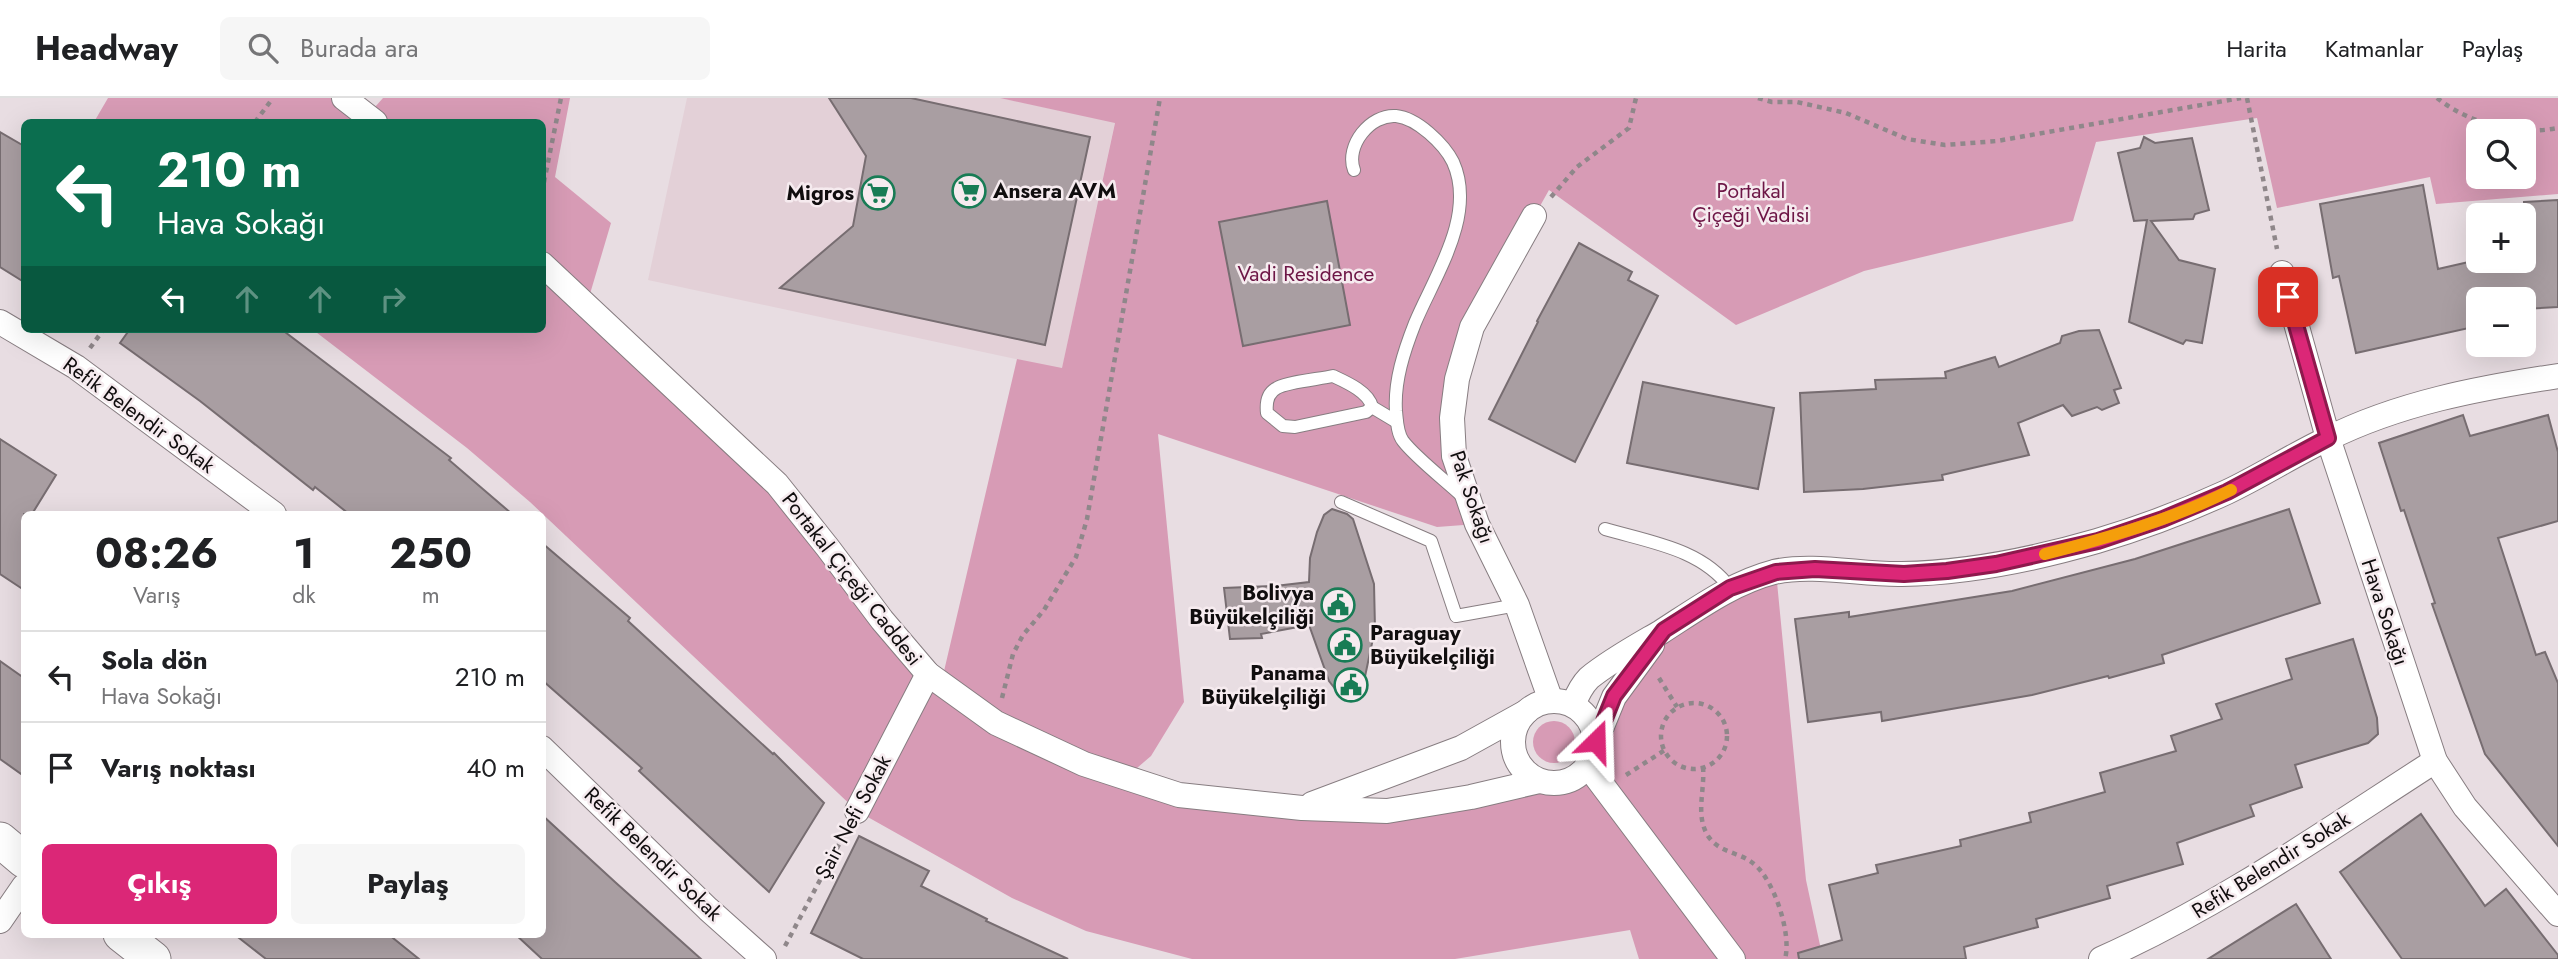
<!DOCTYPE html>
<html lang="tr">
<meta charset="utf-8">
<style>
body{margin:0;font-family:Jost,sans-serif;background:#f6f6f6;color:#202124;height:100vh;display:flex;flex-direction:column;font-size:26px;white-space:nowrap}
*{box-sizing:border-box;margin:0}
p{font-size:23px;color:#757577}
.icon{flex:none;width:38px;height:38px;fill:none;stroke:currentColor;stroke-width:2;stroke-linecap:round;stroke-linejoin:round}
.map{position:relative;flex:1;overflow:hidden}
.sheet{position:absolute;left:21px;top:413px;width:525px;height:427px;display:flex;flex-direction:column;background:#fff;border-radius:10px;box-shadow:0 7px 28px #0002}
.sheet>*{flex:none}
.banner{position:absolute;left:21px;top:21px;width:525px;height:214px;border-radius:10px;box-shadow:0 7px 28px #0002;background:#0b6e4f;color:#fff;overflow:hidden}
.fabs{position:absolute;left:2466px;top:21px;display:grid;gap:14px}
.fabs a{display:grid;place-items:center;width:70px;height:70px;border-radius:10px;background:#fff;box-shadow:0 7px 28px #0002;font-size:35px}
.pin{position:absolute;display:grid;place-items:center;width:60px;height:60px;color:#fff;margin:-30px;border-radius:14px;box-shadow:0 4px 10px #0006}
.me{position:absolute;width:77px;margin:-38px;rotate:22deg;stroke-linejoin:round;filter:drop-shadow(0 0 5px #0008)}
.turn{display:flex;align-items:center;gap:24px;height:147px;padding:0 21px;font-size:32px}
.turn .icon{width:91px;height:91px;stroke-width:2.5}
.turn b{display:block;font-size:49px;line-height:60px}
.lanes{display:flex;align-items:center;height:66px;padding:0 21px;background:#0003;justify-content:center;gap:35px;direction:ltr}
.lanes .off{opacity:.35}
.eta{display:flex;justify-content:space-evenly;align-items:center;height:119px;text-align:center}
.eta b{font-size:42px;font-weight:700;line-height:49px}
.action{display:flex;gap:14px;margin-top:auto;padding:14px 21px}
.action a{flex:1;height:80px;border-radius:10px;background:#db2777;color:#fff;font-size:28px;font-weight:700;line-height:80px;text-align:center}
.action a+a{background:#f6f6f6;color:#202124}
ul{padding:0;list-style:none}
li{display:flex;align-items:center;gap:21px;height:91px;padding:0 21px;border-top:2px solid #e0e0e0}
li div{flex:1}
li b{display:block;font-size:26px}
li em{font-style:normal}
header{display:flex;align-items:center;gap:42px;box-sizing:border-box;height:98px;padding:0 35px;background:#fff;border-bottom:2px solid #e0e0e0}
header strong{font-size:33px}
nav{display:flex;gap:38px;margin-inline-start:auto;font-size:24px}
.search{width:490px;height:63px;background:#f6f6f6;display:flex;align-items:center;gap:18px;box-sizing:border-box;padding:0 24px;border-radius:10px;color:#757577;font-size:26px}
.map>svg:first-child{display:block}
.built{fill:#e3d0d7}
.green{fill:#d79bb5;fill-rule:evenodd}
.building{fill:#a99ea2;stroke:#776d71;stroke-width:2}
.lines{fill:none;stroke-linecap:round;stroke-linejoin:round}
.service-casing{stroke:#877d81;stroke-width:14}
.minor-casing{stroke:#877d81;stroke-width:26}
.secondary-casing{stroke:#877d81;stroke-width:37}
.path{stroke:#8f878a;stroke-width:4.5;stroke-dasharray:5 5;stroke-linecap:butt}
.service{stroke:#fff;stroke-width:12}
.minor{stroke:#fff;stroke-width:24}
.secondary{stroke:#fff;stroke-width:35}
.route-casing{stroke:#8e194d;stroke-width:18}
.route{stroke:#db2777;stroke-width:12}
.slow{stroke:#f59e0b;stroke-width:12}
.labels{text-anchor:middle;stroke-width:5;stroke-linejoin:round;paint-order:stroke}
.poi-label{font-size:21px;font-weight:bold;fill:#100d0e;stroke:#f6ebef;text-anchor:end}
.park-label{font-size:21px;fill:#6d1646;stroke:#f6ebef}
.street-label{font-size:21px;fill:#100d0e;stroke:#f6ebef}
</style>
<header>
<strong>Headway</strong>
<div class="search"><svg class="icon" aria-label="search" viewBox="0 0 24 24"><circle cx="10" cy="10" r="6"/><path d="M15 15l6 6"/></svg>Burada ara</div>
<nav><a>Harita</a><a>Katmanlar</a><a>Paylaş</a></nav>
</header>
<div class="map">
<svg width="2558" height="861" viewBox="0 0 2558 861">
<rect width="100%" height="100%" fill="#e8dde2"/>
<polygon class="built" points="687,0 1000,0 1115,24 1062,271 648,182"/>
<g class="green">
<path d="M108 0H344L367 18 383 0H570L555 79 611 125 587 206 777 386 941 586 1017 261 1062 270 1115 25 1000 0H2558V96L2436 106 2430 79 2277 110 2257 20 2096 44 2073 123 1864 173 1736 227 1549 92 1472 229 1452 320 1477 426 1437 429 1158 336 1184 604 1151 658 1123 682 1345 712 1539 683C1570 690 1592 674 1596 643L1664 532 1776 474 1806 782 1823 861H1639L1630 832 1455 861H1192L1086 833 1012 800 857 713 530 404 467 350 312 231H542V24H94ZM2478 33H2524V79H2478Z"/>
<circle cx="1554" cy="644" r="21"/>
</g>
<g class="building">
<polygon points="829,0 911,0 1090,39 1045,247 780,190 853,128 866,58"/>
<polygon points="0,34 24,48 24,184 0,169"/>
<polygon points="2144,39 2155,45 2192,40 2209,112 2195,116 2193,121 2151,123 2179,162 2215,171 2202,245 2186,242 2183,246 2129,224 2147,122 2134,123 2118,55 2140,50"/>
<polygon points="2423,87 2438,171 2473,163 2524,163 2524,104 2558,102 2558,209 2524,211 2524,201 2478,201 2478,228 2356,255 2339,178 2333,180 2320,106"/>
<polygon points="1327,103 1350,227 1243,248 1219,124"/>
<polygon points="1579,145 1632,174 1628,182 1658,198 1575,364 1489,321 1538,224 1537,223"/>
<polygon points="130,231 281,231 451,360 449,362 512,416 349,416 315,389 313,392 200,303 120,245"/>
<polygon points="2099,232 2121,290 2114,292 2119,305 2102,312 2097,309 2072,318 2063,307 2018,325 2029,357 1942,377 1943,382 1863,391 1804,394 1800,295 1876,291 1875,282 1946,280 1945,274 1995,259 1999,269 2060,245 2062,238 2079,233"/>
<polygon points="1643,284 1774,310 1758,391 1627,365"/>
<polygon points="2463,317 2470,338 2548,317 2558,354 2558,423 2498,440 2536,557 2545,554 2558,585 2558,748 2485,656 2432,506 2435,505 2404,412 2401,413 2379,345"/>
<polygon points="0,341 56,377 32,416 24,416 24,492 0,476"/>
<polygon points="1332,411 1347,416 1353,421 1374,486 1375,531 1363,588 1355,597 1347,597 1336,592 1329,583 1309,527 1261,536 1262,540 1230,541 1224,490 1275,488 1309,484 1310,460 1317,434 1324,417"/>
<polygon points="2289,411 2320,505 2162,557 2164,565 2109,580 2108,578 2032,597 1882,623 1881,614 1808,624 1795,521 1849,514 1849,519 2012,493 2135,461"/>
<polygon points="542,445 630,520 628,523 773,656 774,655 824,705 769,794 639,673 642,670 542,582"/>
<polygon points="2353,541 2377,620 2378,636 2368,645 2295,667 2302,689 2250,707 2254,718 2177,745 2183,766 2107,788 2110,800 2036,821 2038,829 1964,849 1966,861 1799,861 1798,855 1842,842 1829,787 1878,775 1876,767 1961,748 1960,742 2031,724 2029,715 2105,694 2100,675 2176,653 2171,638 2222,621 2216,606 2292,581 2286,561"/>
<polygon points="0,563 24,580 24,678 0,661"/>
<polygon points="2421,716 2485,808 2506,791 2558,857 2558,861 2402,861 2340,774"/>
<polygon points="542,717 615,784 701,861 542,861 515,836 542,836"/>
<polygon points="859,738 929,773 921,788 987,821 986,823 1068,861 863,861 811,835"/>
<polygon points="2296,806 2331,861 2208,861"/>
<polygon points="234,836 388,836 419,861 266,861"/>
</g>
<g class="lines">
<defs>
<g id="service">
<path d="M1354 72C1345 48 1370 16 1396 18 1417 20 1444 46 1453 64 1477 117 1434 179 1415 225 1404 253 1394 283 1396 313 1397 323 1397 335 1403 343 1415 359 1446 383 1462 398"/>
<path d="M1333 278C1346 284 1369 294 1372 309L1366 314 1295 329 1283 328 1267 315C1266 306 1267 295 1277 290 1286 284 1320 281 1333 278Z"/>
<polyline points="1372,309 1397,324"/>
<polyline points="1341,404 1431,443 1456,518 1517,507"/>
<path d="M1605 431C1649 444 1702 451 1730 490"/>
</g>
<g id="minor">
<polyline points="344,0 375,24"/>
<polyline points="1534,118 1472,229 1457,281 1452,320 1454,358 1477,426 1517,507 1551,603"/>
<polyline points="542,166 777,386 828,450 882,522 928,576 996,625 1084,666 1179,697 1302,710 1387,713 1471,699 1539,683"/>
<polyline points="2282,175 2328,340 2435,663 2465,709 2558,816"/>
<polyline points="0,224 76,269 274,416"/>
<circle cx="1554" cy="644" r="41"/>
<path d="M1573 607C1577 597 1581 588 1589 580 1611 562 1637 548 1661 534 1697 511 1732 485 1774 474 1813 465 1862 477 1902 476 1968 475 2035 461 2097 443 2141 430 2186 413 2227 394 2261 378 2293 357 2327 341 2399 305 2479 290 2558 278"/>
<polyline points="1596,643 1614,599 1652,547"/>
<polyline points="542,650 708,811 764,861"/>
<polyline points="1588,668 1733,861"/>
<polyline points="1312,706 1461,650 1526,614"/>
<polyline points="857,713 928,576"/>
<polyline points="0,823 24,788"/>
<path d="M2101 861C2220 808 2326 733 2435 663"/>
</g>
<g id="secondary">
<polyline points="0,742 24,762"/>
<polyline points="121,836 153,861"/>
</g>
</defs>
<use href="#service" class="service-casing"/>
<use href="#minor" class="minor-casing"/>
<use href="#secondary" class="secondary-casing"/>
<g class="path">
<polyline points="1758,0 1772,4 1797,4 1846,15 1907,41 1945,47 1997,43 2241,0"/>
<polyline points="2247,0 2277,151"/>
<path d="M2437 0C2470 26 2517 38 2558 30"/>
<polyline points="255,24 273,0"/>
<polyline points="542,94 561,0"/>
<polyline points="1551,99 1577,69 1629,30 1636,0"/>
<polyline points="90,250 104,231"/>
<polyline points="1659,580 1677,609"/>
<polyline points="1002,600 1013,556 1023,537 1044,512 1076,459 1087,421 1160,0"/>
<circle cx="1694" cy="638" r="33"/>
<path d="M1703 669C1705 693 1695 717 1708 738 1719 755 1740 754 1754 766 1774 782 1792 836 1785 861"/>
<polyline points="1626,677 1665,652"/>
<polyline points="785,848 845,735"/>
</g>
<use href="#service" class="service"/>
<use href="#minor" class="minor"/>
<use href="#secondary" class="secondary"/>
</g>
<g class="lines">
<defs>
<polyline id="route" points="1596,643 1614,598 1664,532 1730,490 1776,474 1815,471 1904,476 1947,473 1996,466 2098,443 2163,421 2227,394 2328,340 2288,199"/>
</defs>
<use href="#route" class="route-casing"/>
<use href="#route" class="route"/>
<path class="slow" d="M2045 456C2108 440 2173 421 2231 392"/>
</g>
<defs>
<symbol id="supermarket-ring" viewBox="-11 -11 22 22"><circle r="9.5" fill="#f6ebef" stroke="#187c55" stroke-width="1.5"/><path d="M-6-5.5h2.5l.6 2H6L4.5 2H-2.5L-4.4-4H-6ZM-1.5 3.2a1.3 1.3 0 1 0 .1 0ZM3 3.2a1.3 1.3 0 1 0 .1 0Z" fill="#187c55"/></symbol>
<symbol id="civic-ring" viewBox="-11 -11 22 22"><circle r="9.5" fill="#f6ebef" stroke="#187c55" stroke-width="1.5"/><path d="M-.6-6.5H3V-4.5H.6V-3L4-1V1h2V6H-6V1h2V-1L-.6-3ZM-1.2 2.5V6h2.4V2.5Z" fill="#187c55"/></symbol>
</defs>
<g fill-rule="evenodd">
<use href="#supermarket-ring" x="950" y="74" width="38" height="38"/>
<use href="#supermarket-ring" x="859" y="76" width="38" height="38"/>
<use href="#civic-ring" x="1319" y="488" width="38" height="38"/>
<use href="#civic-ring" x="1326" y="528" width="38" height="38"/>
<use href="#civic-ring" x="1332" y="568" width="38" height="38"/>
</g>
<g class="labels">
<g class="poi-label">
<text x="993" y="100" text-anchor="start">Ansera AVM</text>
<text x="854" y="102">Migros</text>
<text x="1314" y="502">Bolivya<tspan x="1314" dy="24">Büyükelçiliği</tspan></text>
<text x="1370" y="542" text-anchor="start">Paraguay<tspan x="1370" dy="24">Büyükelçiliği</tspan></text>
<text x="1326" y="582">Panama<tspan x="1326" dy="24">Büyükelçiliği</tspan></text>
</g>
<g class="park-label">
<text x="1751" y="100">Portakal<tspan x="1751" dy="24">Çiçeği Vadisi</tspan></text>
<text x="1306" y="183">Vadi Residence</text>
</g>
<g class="street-label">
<text transform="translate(139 317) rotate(36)" y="7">Refik Belendir Sokak</text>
<text transform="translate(1472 399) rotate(71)" y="7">Pak Sokağı</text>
<text transform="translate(852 481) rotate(52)" y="7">Portakal Çiçeği Caddesi</text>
<text transform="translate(2385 514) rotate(72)" y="7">Hava Sokağı</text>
<text transform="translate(853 719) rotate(-62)" y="7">Şair Nefi Sokak</text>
<text transform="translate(653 756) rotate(44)" y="7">Refik Belendir Sokak</text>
<text transform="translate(2271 767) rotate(-32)" y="7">Refik Belendir Sokak</text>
</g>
</g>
</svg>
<div class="fabs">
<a><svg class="icon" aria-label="search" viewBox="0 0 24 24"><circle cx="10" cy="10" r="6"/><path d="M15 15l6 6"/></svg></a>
<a>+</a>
<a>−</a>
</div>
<div class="pin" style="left:2288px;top:199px;background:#d93025"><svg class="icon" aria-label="arrive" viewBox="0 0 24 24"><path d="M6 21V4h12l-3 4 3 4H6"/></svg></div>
<svg class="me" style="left:1596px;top:643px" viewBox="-20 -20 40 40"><path d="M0-17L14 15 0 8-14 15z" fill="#db2777" stroke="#fff" stroke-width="4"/></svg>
<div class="banner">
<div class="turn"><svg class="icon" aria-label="left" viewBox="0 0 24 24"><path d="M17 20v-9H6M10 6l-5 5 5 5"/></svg><div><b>210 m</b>Hava Sokağı</div></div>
<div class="lanes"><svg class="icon" aria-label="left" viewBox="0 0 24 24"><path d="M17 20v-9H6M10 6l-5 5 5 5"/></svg><svg class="icon off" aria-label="ahead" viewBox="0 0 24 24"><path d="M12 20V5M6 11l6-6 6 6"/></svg><svg class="icon off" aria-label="ahead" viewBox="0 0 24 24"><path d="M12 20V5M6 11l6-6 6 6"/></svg><svg class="icon off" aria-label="right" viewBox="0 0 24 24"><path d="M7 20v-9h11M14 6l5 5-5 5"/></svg></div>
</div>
<section class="sheet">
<div class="eta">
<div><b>08:26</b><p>Varış</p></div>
<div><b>1</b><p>dk</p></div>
<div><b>250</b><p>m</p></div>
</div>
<ul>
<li><svg class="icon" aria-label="left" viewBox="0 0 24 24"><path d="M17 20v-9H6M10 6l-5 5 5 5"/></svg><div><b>Sola dön</b><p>Hava Sokağı</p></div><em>210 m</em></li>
<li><svg class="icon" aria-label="arrive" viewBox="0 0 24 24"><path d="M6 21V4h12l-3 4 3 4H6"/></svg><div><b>Varış noktası</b></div><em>40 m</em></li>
</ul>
<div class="action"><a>Çıkış</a><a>Paylaş</a></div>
</section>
</div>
